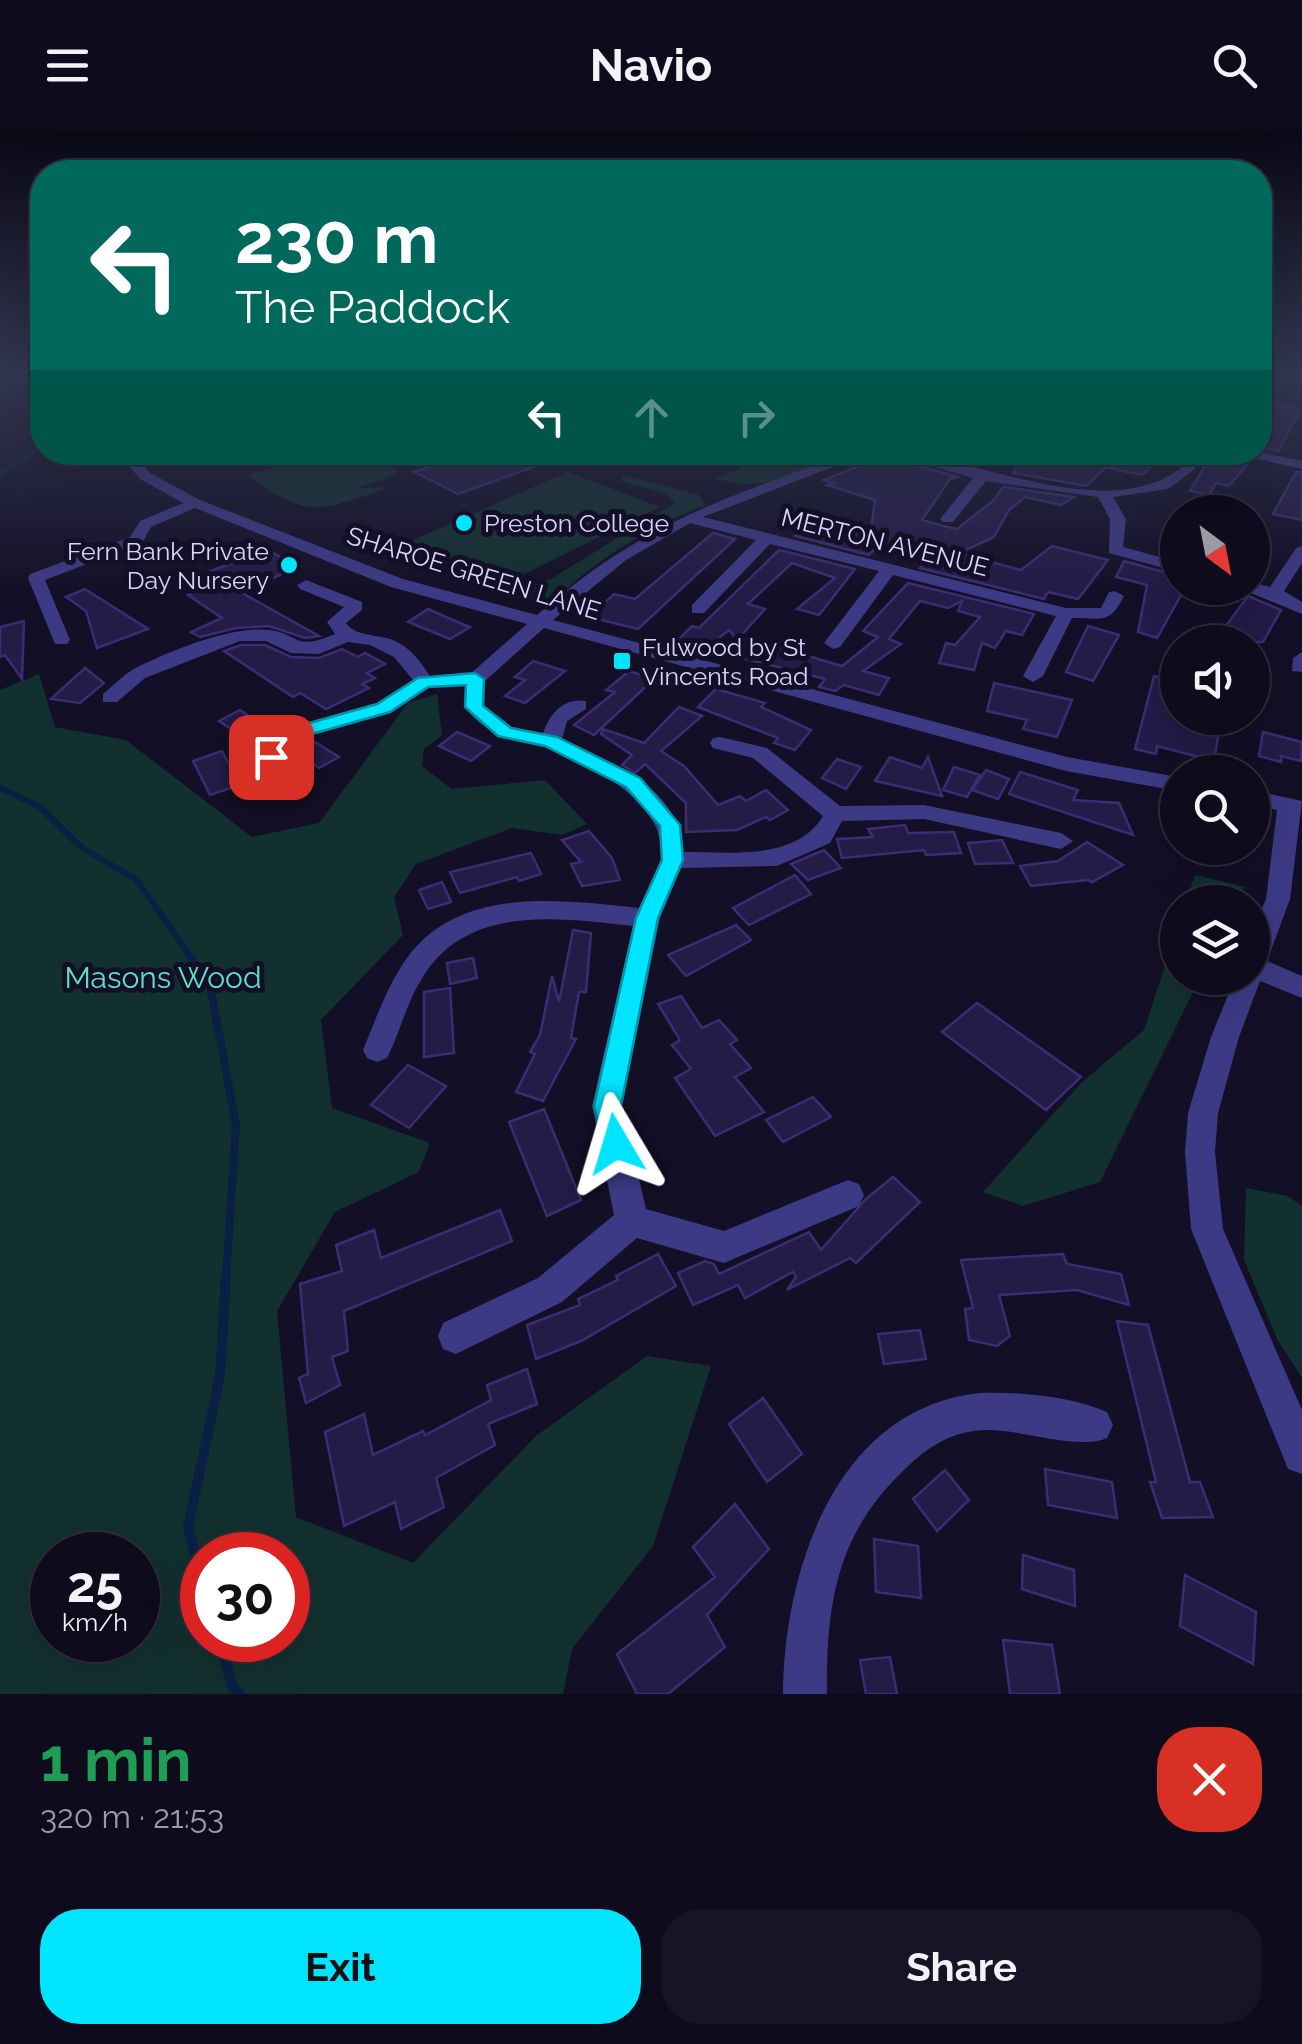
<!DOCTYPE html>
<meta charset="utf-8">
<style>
body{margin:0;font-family:Raleway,sans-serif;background:#171425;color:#f1f3f6;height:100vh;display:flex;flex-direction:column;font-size:38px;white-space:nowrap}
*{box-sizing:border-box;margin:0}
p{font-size:32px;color:#9b9ba3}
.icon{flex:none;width:55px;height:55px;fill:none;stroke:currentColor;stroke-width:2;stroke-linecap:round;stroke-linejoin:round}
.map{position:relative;height:1564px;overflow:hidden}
.side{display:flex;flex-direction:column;background:#0e0b1c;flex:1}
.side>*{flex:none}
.guide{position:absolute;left:30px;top:30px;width:1242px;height:305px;border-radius:40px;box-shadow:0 10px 40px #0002,0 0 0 2px #2e2b3b;background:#00695c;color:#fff;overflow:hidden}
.needle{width:65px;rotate:148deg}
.tools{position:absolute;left:1160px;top:365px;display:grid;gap:20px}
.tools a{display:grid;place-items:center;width:110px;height:110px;border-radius:50%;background:#0e0b1c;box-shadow:0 10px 40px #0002,0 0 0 2px #2e2b3b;font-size:50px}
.speed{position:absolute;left:30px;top:1402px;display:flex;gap:20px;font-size:50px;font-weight:700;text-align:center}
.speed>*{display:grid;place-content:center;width:130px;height:130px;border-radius:50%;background:#0e0b1c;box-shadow:0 10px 40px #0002,0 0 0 2px #2e2b3b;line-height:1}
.speed small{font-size:25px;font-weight:400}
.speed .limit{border:15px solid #d22;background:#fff;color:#111}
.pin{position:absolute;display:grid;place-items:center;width:85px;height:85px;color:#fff;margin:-42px;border-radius:20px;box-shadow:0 5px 15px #0006}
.me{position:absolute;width:110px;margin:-55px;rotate:353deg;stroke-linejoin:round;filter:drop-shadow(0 0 8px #0008)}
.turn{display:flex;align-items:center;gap:35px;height:210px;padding:0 40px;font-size:45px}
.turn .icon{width:130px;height:130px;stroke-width:2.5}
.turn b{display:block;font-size:70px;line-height:85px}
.lanes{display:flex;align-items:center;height:95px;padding:0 40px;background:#0003;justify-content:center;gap:50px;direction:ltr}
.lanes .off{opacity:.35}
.round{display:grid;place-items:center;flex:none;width:105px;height:105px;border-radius:40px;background:#171425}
.summary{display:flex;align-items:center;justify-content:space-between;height:170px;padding:0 40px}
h1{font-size:60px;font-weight:700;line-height:75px;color:#1e9e55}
.action{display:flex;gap:20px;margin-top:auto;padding:20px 40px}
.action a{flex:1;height:115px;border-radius:40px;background:#00e5ff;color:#111;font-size:40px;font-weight:700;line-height:115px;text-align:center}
.action a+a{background:#171425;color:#f1f3f6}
header{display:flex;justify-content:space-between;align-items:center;height:130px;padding:0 40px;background:#0e0b1c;font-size:45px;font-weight:700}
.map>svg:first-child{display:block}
.green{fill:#12302f;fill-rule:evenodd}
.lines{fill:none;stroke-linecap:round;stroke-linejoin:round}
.stream-far3{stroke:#0a1f44;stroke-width:4}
.stream-far2{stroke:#0a1f44;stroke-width:6}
.stream-far1{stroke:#0a1f44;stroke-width:8}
.stream{stroke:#0a1f44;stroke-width:10}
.building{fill:#241b47;stroke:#3b2d73;stroke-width:2.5}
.minor{fill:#3d3a85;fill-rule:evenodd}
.route{fill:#00e5ff;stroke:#0095a6;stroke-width:2.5}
.poi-dot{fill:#00e5ff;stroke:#130f26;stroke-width:4}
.labels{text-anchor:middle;stroke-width:10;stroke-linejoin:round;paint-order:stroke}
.far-poi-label{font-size:25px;fill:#d9d4ff;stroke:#130f26;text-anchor:start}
.far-street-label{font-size:25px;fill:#d9d4ff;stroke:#130f26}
.park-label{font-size:30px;fill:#5fe0c0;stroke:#130f26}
</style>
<header><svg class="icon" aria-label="menu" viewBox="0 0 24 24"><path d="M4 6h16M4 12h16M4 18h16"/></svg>Navio<svg class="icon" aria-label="search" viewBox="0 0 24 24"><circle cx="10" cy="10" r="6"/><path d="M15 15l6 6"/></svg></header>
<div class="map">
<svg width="1302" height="1564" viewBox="0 0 1302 1564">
<rect width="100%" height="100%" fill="#130f26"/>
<g class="green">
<path d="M320 323V322L408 323 385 331 398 340 396 344 358 358 390 357C318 381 311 391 247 345Z"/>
<path d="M781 323H839C794 342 764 365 715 348Z"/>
<polygon points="568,342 660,377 502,455 411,411"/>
<path d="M624 345 699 365 705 375C647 397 598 429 553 471L515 468 522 458 552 448 675 373 665 363 621 351Z"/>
<path d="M39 544 55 597 126 610 252 707 319 693 408 573 437 564 442 605 424 619 422 636 452 659 545 650 587 694 562 705 512 698 416 734 394 767 403 805 321 890 332 978 430 1013 419 1042 335 1082 277 1181 296 1387 413 1433 536 1306 647 1226 711 1236 653 1416 572 1519 563 1564H0V560ZM138 1425V1510H52V1425ZM202 1425H288V1510H202Z"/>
<polygon points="1195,745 1245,757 1237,772 1186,772"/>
<polygon points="1177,799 1178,848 1200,848 1100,1052 1023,1076 983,1062 1082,952 1144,900"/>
<polygon points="1246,1058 1288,1066 1302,1076 1302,1248 1277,1209 1244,1130"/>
</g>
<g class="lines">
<g class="stream-far3">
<polyline points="0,266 26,269 25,279 42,281"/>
<polyline points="42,297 39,301 42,306"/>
<polyline points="0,344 42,318"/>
</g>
<polyline class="stream-far2" points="0,658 40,677 82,718 136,749 191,827"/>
<polyline class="stream-far1" points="189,825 210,855 236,995 226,1148"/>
<g class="stream">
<polyline points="202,1450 188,1397 220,1246 226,1146"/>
<polyline points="219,1510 233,1558 240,1564"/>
</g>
</g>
<g class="building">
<polygon points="1260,271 1300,279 1279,321 1260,317"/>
<polygon points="473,322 566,322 567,325 458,364 414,342"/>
<polygon points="1026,322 1167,322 1142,345 1106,337 1086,356 1013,343"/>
<polygon points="1213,322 1250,331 1229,356 1216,353 1209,365 1190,361"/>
<polygon points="882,326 958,347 950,349 922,390 943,396 957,399 994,370 1003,357 1074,367 1061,375 1025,367 1009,380 994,407 959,423 1021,440 1052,416 1108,430 1078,469 1048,462 1044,469 920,438 928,428 877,417 869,425 795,406 814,390 870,406 875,370 827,355 833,353 824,350"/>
<polygon points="1296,342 1302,342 1302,390 1273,384"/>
<polygon points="713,403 735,409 638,499 589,487 614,464 635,469"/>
<polygon points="266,420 300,436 269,450 254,444 244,464 319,506 305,508 269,496 236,498 200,507 191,502 222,488 188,465 218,454 203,444"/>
<polygon points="779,420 855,439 819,485 797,479 835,448 792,433 748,474 765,479 737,510 729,500 706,518 677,511 692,496 699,498"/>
<polygon points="1124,431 1178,446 1178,458 1185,458 1157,508 1138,502 1147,455 1116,447"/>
<polygon points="908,453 1034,484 1022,505 1006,501 995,518 982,513 974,540 939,533 946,513 955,515 980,487 958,481 962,471 948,478 920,471 889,509 901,514 863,541 889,548 879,565 844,555 835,561 819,557 825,549 730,525 747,508 842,536 878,507 863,501"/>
<polygon points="85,459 148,499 97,518 86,481 66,467"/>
<polygon points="1248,466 1281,480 1263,512 1214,512"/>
<polygon points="428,479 455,491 470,497 450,509 408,492"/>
<polygon points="24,491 22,549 5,525 0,527 0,497"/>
<polygon points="1088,496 1119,505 1093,551 1066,542"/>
<polygon points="241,515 265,515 291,527 319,528 342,519 358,527 365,523 385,534 367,543 375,548 362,554 369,558 326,579 300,563 293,567 224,521"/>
<polygon points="533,531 565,541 525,573 505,566 525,550 515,547"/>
<polygon points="85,538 104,553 80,573 51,569"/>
<polygon points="629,541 654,549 594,605 574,595 615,562 606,560"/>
<polygon points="1154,546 1178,552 1178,588 1221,588 1214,631 1157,616 1156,624 1135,619"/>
<polygon points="994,553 1072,570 1057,607 1023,599 1027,590 987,581"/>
<polygon points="716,559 765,573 761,577 811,600 795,620 774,613 778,608 698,577"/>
<polygon points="679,577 702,586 661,621 684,636 718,675 740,666 746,671 766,660 788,680 770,690 766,687 737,700 686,702 686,673 645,634 635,643 622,635 632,625 601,604 603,599 644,613"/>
<polygon points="240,580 272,601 251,612 219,591"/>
<polygon points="457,602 490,616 471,631 439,616"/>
<polygon points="1263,602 1302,612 1301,631 1281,626 1281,632 1259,626"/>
<polygon points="315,612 339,627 319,638 296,623"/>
<polygon points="222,621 240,655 210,665 193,631"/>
<polygon points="890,627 922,638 928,627 942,666 875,651"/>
<polygon points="837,629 861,637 846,659 822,648"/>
<polygon points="954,637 980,645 967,667 943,660"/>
<polygon points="986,640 1009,649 998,669 972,660"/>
<polygon points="1020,642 1078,660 1073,670 1119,673 1133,705 1009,664"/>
<polygon points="905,695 908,703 954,702 961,723 926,725 924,720 842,728 837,709 873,707 868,699"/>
<polygon points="589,701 612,728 620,750 582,756 571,734 581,732 562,710"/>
<polygon points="1002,710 1013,733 975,734 968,713"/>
<polygon points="1087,712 1123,735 1092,752 1088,750 1031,756 1020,736 1058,731"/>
<polygon points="824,720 841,738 808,750 791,734"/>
<polygon points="531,723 541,744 519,751 517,747 460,763 450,742"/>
<polygon points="795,745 811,764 749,795 733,778"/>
<polygon points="442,752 451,772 428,779 419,760"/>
<polygon points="736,795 751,810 686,846 668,825"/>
<polygon points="573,800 591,803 586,862 579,862 571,908 576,909 543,971 516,962 535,924 530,922 540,905 552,846 559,872"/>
<polygon points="473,828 477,848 450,854 447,833"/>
<polygon points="450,858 454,923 424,927 424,862"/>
<polygon points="681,866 702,898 719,890 737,910 730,914 751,938 735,947 764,982 715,1006 675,948 691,939 672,915 680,910 658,874"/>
<polygon points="977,873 1081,947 1046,980 942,902"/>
<polygon points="408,935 446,956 409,998 371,975"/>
<polygon points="813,967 831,987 783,1012 766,990"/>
<polygon points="544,979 581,1070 547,1086 509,992"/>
<polygon points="893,1047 920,1072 856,1133 850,1128 787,1160 796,1147 793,1142 745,1168 738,1155 693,1175 678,1143 705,1131 714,1134 719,1144 809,1102 821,1120 866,1069"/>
<polygon points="500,1080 512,1111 344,1181 348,1221 332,1227 340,1255 306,1273 299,1248 308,1244 300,1154 342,1141 336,1115 374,1100 381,1128"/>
<polygon points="658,1124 676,1156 581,1211 536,1229 527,1195 580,1175 578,1169 618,1150 616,1146"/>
<polygon points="1063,1124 1067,1134 1121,1144 1129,1175 1077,1160 999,1165 1010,1206 997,1216 969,1210 965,1179 973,1178 961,1130"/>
<polygon points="1117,1191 1148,1195 1190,1352 1200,1352 1213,1387 1162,1388 1150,1352 1156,1352"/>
<polygon points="920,1200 926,1229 884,1234 878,1204"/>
<polygon points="527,1239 537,1274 488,1294 495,1315 436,1348 444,1377 401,1399 395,1372 344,1396 325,1302 364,1284 373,1325 423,1301 425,1305 491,1270 487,1255"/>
<polygon points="763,1268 802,1324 767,1352 729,1294"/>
<polygon points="1045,1339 1112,1352 1117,1388 1048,1375"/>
<polygon points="945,1340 969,1370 937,1401 913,1369"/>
<polygon points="735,1374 769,1419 707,1485 725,1517 668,1564 637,1564 617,1524 715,1447 693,1417"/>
<polygon points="874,1409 918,1416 921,1468 876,1462"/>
<polygon points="1023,1425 1074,1440 1075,1476 1022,1459"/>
<polygon points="1185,1445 1256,1482 1253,1534 1180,1496"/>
<polygon points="1003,1510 1052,1515 1060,1564 1010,1564"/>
<polygon points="890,1527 897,1564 866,1564 860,1530"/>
</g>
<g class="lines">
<g class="minor">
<path d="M118 322H133L150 343 200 370 403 449 537 485C641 394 724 368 851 322H872L703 387 1066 478H1101L1109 462 1115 461 1124 466C1110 495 1101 488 1072 488L1043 546 1033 552 1023 546 1056 486 893 445 840 517 833 519 824 513 879 441 770 414 704 483H692V475L756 410 690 393 626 430 553 490 1067 627 1178 647V661L1066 641 544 498 485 551 484 575 512 597 543 604C549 584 564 567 586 571V579L567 591 562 609C615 635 678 656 684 722 730 722 796 731 823 686L753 628 713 618 710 613 713 608 720 607 767 618 840 676 924 675 1061 703 1073 711 1061 719 924 689 842 691 830 713 777 736 681 738 660 788 622 976 646 1079 724 1101 848 1050 859 1054 864 1065 859 1076 724 1133 637 1108 562 1172 456 1224 443 1219 438 1206 443 1193 538 1148 614 1085 592 976 633 796C558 788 466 773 421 850 406 874 400 903 387 928L377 932 367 928 363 920C376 889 387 856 407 828 460 755 561 770 639 778 646 763 659 744 661 728 667 672 590 634 545 617 509 604 493 611 464 577L465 555 429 558 391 582 313 604 282 629 285 649C276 660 257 671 242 667L239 662 263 646 264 622 299 596 377 574 413 550 394 527 370 515 348 512 319 524 291 523 266 511H240L145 548 117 572H103V564C113 556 123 545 134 539 166 522 233 495 269 500 301 504 293 522 335 504L327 492 344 477 300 459 297 455 306 450 362 472V480L346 493C356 507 377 504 393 510 410 517 420 531 430 546L470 544 527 494 391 457 195 378 151 397 142 413 45 450 70 510 67 514H55L28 448 30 444 130 407 140 391 183 373 140 349Z"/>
<path d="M883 322C971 322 1102 397 1181 338V322H1195V339L1168 359 1113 367 1126 389 1123 417 1178 432V442L1109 423 1110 389 1098 367 986 351 953 392H943L940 389 973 348Z"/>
<polygon points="1228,322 1259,322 1302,331 1302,339"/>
<polygon points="1302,416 1302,433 1284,461 1302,472 1302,484 1246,461 1244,458 1252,458 1252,452 1270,457 1296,418"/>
<polygon points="1302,522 1302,542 1292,541 1293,528"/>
<polygon points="1252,660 1302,671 1290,769 1267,831 1302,846 1302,868 1260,851 1239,907 1218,983 1215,1022 1223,1099 1302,1280 1302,1344 1288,1339 1191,1099 1185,1022 1188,983 1211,907 1235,848 1252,848 1252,801 1266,769 1277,680 1252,674"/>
<path d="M980 1263C1021 1262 1070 1266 1107 1282L1113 1295 1107 1308C1077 1321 1021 1299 986 1300 952 1301 929 1316 905 1339 837 1403 826 1473 827 1564H783C784 1440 836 1278 980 1263Z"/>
</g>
</g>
<linearGradient id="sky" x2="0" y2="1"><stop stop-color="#0a0815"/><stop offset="0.53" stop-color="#333752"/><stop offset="1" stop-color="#333752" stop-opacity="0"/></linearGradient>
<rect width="1302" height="463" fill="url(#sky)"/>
<polygon class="route" points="475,543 484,549 483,576 511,598 557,607 640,648 680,695 683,730 658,788 621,976 630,1014 626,1023 616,1027 606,1023 594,976 636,788 662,730 660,696 626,657 545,616 498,606 465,577 466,555 428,557 390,582 312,604 278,631 264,631 262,627 299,596 377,574 418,548"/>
<g class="poi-dot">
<circle cx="464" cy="393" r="10"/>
<circle cx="289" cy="435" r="10"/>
<rect x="612" y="521" width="20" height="20" rx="5"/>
</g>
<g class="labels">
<g class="far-poi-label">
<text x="484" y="402">Preston College</text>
<text x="269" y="430" text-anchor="end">Fern Bank Private<tspan x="269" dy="29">Day Nursery</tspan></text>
<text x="642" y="526">Fulwood by St<tspan x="642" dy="29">Vincents Road</tspan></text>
</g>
<g class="far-street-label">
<text transform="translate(885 412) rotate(14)" y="9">MERTON AVENUE</text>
<text transform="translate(474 443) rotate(17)" y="9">SHAROE GREEN LANE</text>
</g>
<g class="park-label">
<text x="163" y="858">Masons Wood</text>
</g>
</g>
</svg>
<div class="tools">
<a><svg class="needle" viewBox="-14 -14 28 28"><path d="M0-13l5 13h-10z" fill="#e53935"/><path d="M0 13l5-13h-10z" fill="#9b9ba3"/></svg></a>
<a><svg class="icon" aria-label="sound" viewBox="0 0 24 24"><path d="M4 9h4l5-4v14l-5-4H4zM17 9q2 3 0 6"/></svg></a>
<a><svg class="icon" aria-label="search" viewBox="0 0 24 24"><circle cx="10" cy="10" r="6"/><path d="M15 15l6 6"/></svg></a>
<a><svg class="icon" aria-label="layers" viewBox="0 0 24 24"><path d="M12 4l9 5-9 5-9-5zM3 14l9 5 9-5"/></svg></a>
</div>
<div class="speed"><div>25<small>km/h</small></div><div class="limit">30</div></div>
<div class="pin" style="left:271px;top:627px;background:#d93025"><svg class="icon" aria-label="arrive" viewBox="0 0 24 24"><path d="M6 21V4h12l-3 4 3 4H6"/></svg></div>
<svg class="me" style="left:616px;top:1014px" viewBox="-20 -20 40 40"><path d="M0-17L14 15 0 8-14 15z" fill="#00e5ff" stroke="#fff" stroke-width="4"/></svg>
<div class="guide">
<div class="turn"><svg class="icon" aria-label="left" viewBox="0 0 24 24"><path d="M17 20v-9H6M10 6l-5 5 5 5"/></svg><div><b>230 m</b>The Paddock</div></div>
<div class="lanes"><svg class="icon" aria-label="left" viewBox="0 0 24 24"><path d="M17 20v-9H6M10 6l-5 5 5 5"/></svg><svg class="icon off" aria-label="ahead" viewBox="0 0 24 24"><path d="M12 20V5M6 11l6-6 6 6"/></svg><svg class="icon off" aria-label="right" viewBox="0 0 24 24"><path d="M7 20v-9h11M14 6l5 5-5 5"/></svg></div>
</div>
</div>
<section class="side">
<div class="summary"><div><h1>1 min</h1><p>320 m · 21:53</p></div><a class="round" style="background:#d93025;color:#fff"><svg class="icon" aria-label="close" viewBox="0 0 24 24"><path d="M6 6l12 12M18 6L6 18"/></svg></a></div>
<div class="action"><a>Exit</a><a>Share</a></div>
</section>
